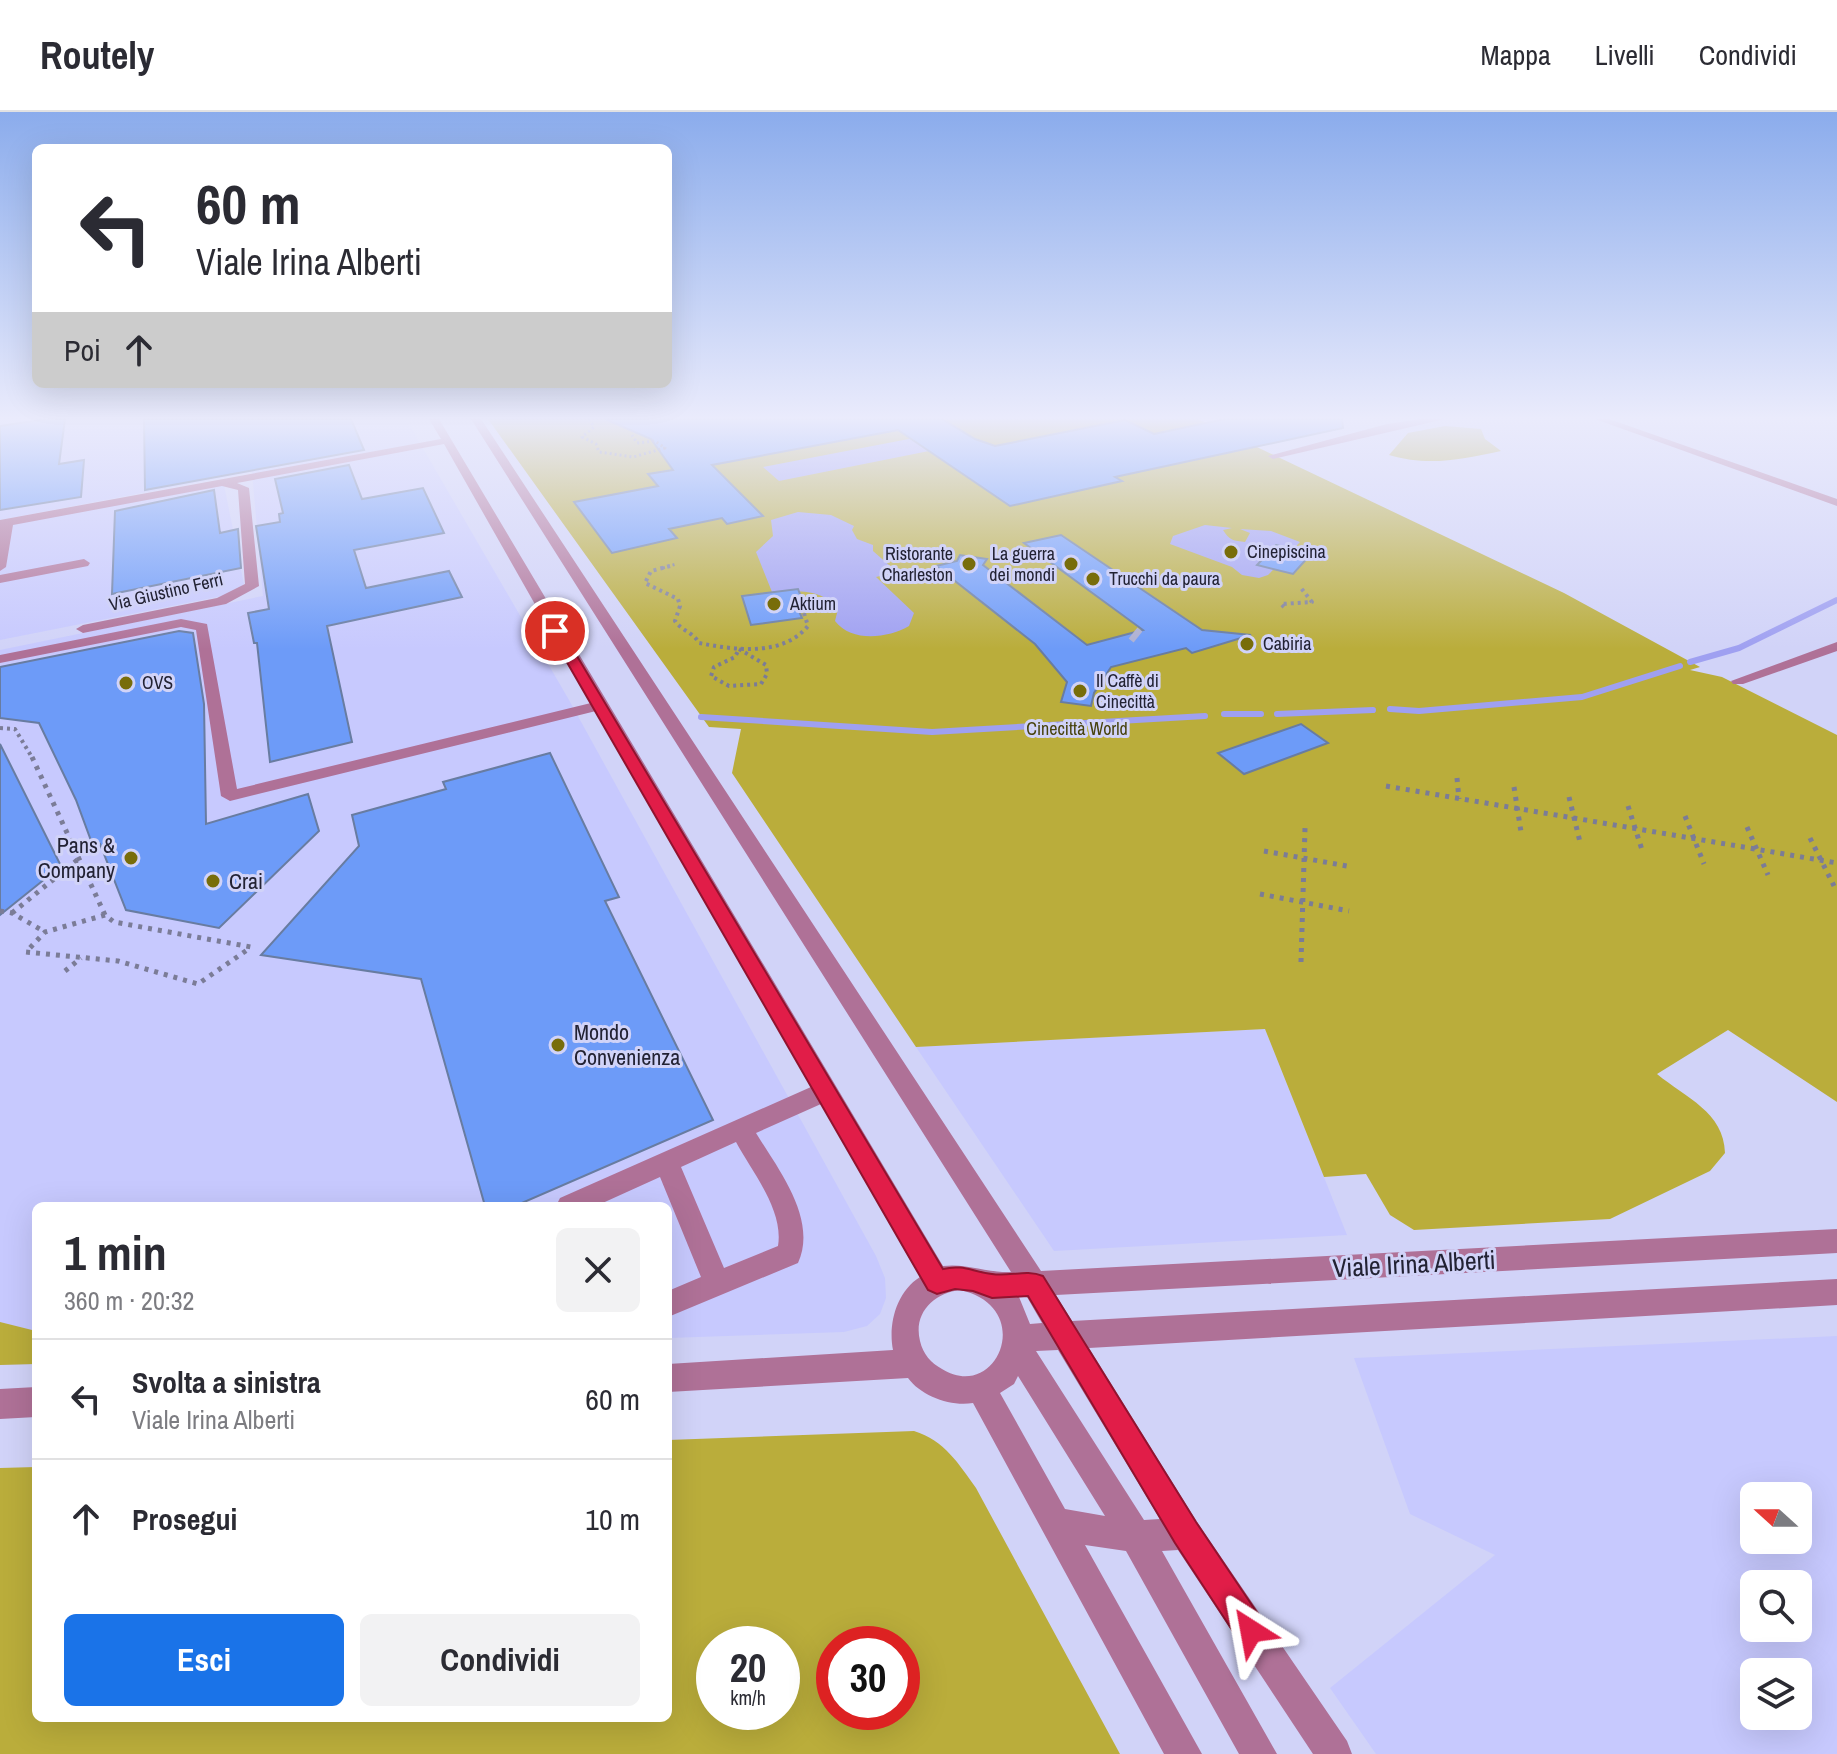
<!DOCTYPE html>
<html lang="it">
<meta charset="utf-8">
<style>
body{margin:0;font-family:"Archivo Narrow",sans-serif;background:#f2f2f3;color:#2b2b33;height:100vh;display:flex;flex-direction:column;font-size:30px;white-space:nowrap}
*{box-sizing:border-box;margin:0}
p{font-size:26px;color:#7c7c81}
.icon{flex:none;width:44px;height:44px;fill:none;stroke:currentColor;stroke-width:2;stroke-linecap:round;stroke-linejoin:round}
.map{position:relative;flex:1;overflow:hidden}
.details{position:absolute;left:32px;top:1090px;width:640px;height:520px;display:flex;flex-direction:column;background:#fff;border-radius:12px;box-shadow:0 8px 32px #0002}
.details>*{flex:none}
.hud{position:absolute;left:32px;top:32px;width:640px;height:244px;border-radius:12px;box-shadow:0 8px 32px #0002;background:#fff;color:#2b2b33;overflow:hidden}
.needle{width:52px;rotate:291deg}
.fabs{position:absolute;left:1740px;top:1370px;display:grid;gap:16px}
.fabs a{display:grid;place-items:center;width:72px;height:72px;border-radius:12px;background:#fff;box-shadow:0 8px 32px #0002;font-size:40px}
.speed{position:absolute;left:696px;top:1514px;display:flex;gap:16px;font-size:40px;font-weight:700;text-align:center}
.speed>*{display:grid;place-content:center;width:104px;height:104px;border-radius:50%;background:#fff;box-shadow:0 8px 32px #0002;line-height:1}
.speed small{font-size:20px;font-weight:400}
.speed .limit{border:12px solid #d22;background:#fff;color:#111}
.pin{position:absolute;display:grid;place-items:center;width:68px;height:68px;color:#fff;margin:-34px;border:4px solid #fff;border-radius:50%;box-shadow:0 2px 8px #0007}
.me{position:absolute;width:88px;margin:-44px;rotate:326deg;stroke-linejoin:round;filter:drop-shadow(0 0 6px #0008)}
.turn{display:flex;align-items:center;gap:28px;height:168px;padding:0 32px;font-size:36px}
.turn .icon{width:104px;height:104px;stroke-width:2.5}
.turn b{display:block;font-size:56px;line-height:68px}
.then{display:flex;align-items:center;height:76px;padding:0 32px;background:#0003;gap:16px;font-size:30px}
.round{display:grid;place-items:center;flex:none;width:84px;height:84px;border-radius:12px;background:#f2f2f3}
.summary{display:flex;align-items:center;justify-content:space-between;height:136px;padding:0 32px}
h1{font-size:48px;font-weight:800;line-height:60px}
.primary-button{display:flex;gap:16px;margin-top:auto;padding:16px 32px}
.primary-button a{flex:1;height:92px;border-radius:12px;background:#1a73e8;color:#fff;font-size:32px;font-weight:800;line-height:92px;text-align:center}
.primary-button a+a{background:#f2f2f3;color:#2b2b33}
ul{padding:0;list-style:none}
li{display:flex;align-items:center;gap:24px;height:120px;padding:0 32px;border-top:2px solid #e1e1e2}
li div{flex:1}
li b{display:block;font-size:30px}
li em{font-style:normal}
header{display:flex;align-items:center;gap:48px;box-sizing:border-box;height:112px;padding:0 40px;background:#fff;border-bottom:2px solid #e1e1e2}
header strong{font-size:38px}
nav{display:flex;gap:44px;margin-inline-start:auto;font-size:28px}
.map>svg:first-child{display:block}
.built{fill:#c7c9fe;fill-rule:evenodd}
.green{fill:#baad3b;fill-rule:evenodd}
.water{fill:#9fa0f1}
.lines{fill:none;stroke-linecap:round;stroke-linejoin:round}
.stream{stroke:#9fa0f1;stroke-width:6}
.building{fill:#6d9bf8;stroke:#687ca1;stroke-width:2}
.minor-tunnel{stroke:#aeb0d1;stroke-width:14;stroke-dasharray:14 7;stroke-linecap:butt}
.path-far2{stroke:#7b7c97;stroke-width:3;stroke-dasharray:2 3;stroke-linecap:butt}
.path-far1{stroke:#7b7c97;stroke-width:4;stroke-dasharray:3 4;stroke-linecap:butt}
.path{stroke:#7b7c97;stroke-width:5;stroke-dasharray:4 6;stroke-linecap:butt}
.minor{fill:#af7197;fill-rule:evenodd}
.route{fill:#e11d48;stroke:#92132f;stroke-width:2}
.poi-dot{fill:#786d0a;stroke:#d1d3f8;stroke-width:3}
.labels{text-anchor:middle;stroke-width:6;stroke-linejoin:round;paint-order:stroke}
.far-poi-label{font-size:18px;fill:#223;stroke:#d1d3f8;text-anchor:start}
.far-street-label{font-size:18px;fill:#223;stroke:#d1d3f8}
.far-park-label{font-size:18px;fill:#47420d;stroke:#d1d3f8}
.poi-label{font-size:22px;fill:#223;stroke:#d1d3f8;text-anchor:start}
.near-street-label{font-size:26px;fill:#223;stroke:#d1d3f8}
</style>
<header>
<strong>Routely</strong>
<nav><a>Mappa</a><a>Livelli</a><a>Condividi</a></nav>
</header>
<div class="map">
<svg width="1837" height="1642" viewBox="0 0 1837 1642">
<rect width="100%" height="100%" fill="#d1d3f8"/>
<g class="built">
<polygon points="0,307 406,307 569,588 876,1144 885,1166 886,1186 880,1202 867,1214 844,1220 668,1226 668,1094 36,1094 36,1252 0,1253 0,538 263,484 252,360 0,408"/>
<polygon points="224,373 244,472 239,477 227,483 0,528 0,414"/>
<polygon points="1265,917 1347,1123 1054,1139 916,935"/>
<path d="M1837 1224V1642H1376L1330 1576 1495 1443 1410 1402 1354 1246ZM1798 1384V1428H1754V1384ZM1798 1472V1516H1754V1472ZM1798 1560V1604H1754V1560Z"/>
</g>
<g class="green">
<path d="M488 307H1198L1564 481 1700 555 1690 558 1722 565 1837 623V990L1728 918 1657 962C1686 986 1724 1000 1725 1041L1710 1059 1610 1107 1414 1118 1390 1103 1366 1062 1324 1065 1265 917 916 935 732 661 741 617 709 615Z"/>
<path d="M1445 314 1481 317 1485 327 1501 339C1462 347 1429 355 1389 343L1408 321Z"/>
<polygon points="0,1210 36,1219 36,1252 0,1253"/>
<path d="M914 1319C945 1329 958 1351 976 1376L1120 1642H0V1356L36 1355V1606H668V1328ZM714 1532H782V1600H714ZM834 1532H902V1600H834Z"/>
</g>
<g class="water">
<polygon points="940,321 959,333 779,369 763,355"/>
<path d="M798 400 831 403 854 414 852 418 857 427 873 433V439L897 460 876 465 914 501 909 514C888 526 852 531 835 509L838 497C824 477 794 478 772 480L756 440 773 424 771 408Z"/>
<path d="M1205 413 1232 416 1223 418C1229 428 1234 429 1245 430L1250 421 1240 417 1271 419 1300 430 1268 463 1259 466 1242 463 1232 455 1170 432 1173 424Z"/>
</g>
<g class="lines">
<g class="stream">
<polyline points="1690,550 1739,536 1837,488"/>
<polyline points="1390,597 1419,599 1582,585 1680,554"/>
<polyline points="1224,602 1261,602"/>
<polyline points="1277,602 1373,598"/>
<polyline points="701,605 932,620 1205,604"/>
</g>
</g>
<g class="building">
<polygon points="46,307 65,307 59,352 84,348 81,385 0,398 0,314"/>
<polygon points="144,307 351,307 364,338 145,378"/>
<polygon points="605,307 942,307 975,327 995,334 1125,308 1154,322 1225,307 1342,307 1343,316 1115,365 1122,369 1010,394 898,318 712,353 763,404 727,412 722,406 669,417 677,426 612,441 574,390 658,374 648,362 673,358 651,327"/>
<polygon points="349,353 362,387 423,376 444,421 354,438 366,476 449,459 462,485 327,514 352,630 270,650 257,531 254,531 248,501 269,497 256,414 280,410 279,402 283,401 275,367"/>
<polygon points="214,378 220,421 238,417 241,456 112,482 115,399"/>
<polygon points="1061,423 1202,518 1251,523 1192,541 1186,536 1111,555 1094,581 1091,594 1061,590 1067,570 1035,532 936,454 957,449 960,443 987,447 983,453 1087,533 1143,518 1024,431"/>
<polygon points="1276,433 1311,442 1293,462 1257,453"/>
<polygon points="798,477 806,498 799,499 802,506 751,513 742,484"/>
<polygon points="179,519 193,521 204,592 206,712 308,682 319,719 219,816 126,798 100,732 93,734 76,688 39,611 0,606 0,555"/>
<polygon points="1301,612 1328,631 1244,662 1218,641"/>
<polygon points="0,632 61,754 0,803"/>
<polygon points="550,641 619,785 605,789 713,1008 515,1094 485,1094 421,867 261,843 359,734 352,703 446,677 443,670"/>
</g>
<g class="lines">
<polyline class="minor-tunnel" points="1133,521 1138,525"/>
<g class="path-far2">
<polyline points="589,307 594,315 582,325 596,332 599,340 633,345 665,336 655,329 637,331 632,323"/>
<polyline points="663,456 676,452"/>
</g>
<g class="path-far1">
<path d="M670 454 651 459 645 471 678 487 680 494 675 509C682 519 693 520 699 531 735 538 782 545 808 514L803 498"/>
<polyline points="1284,495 1281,492 1312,490 1301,476"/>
<polygon points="739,537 766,553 767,562 761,572 729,574 711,564 714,555 735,545"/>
<polyline points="0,616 15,617 33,647"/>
</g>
<g class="path">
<polyline points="32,645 105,803 114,810 251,835"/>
<polyline points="1457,666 1459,687"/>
<polyline points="1386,674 1837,751"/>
<polyline points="1514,675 1521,720"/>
<polyline points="1569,685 1580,730"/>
<polyline points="1628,694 1643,741"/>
<polyline points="1685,704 1704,752"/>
<polyline points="1747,715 1768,763"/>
<polyline points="1810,726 1834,774"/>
<polyline points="1264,739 1347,754"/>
<polyline points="1260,782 1349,799"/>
<polyline points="0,799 12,801 45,820"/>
<polyline points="12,801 81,745"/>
<polyline points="105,803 45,820 26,840 118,849 198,872 250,836"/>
<polyline points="1301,850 1305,716"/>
<polyline points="65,859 81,846"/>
</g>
<g class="minor">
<path d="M429 307H439L943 1154C967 1151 987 1161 1011 1160L471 307H481L1041 1159 1837 1117V1141L1056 1183 1072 1209 1837 1167V1193L1089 1236 1197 1410 1347 1629 1352 1642H1313L1178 1438 1162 1439 1277 1642H1239L1126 1439 1085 1433 1202 1642H1164L973 1291C951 1295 921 1284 908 1266L668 1280V1252L893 1238C888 1213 896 1180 920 1165L821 992 756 1021C778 1057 818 1107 798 1151L668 1205V1179L701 1165 660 1065 596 1094H556L560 1086 811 975 596 599 230 689 221 684 196 518 181 515 0 551V543L181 507 207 512 237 677 591 591 444 332 237 371 249 376 259 474 226 492 83 521 76 517 83 513 217 486 245 472 238 378 222 374 13 413 6 455 0 459V408L441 327ZM736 1030C752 1060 784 1098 778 1134L724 1156 681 1055ZM960 1178C1037 1195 997 1291 942 1257 931 1251 923 1242 920 1229 913 1201 934 1181 960 1178ZM1019 1185H1027L1042 1211 1030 1212ZM1058 1238 1160 1407 1144 1408 1036 1239ZM1018 1264 1105 1404 1065 1397 1000 1281 1014 1272Z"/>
<polygon points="1420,307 1445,307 1273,347 1268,344 1387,312"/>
<polygon points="1595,307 1609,307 1837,387 1837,394"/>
<polygon points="84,447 90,451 88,454 0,471 0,463"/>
<polygon points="1837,530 1837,539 1743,572 1733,572 1731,569"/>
<polygon points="36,1275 36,1305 0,1307 0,1277"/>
</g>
</g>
<linearGradient id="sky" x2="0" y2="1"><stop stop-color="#8bacec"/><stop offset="0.57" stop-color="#eaebfc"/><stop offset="1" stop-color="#eaebfc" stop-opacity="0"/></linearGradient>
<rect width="1837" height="537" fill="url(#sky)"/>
<path class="route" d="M555 515 562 519 943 1157C963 1152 973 1160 992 1162 1009 1165 1026 1157 1043 1164L1196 1410 1262 1508 1267 1519 1262 1530 1251 1534 1240 1530 1175 1431 1028 1184 992 1186 973 1179 955 1177 937 1182 928 1178 549 519Z"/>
<g class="poi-dot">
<circle cx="1231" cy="440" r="8"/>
<circle cx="969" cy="452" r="8"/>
<circle cx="1071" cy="452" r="8"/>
<circle cx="1093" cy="467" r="8"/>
<circle cx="774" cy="492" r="8"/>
<circle cx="1247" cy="532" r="8"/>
<circle cx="126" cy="571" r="8"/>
<circle cx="1080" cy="579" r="8"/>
<circle cx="131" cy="746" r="8"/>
<circle cx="213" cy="769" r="8"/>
<circle cx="558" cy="933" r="8"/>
</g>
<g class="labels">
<g class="far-poi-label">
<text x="1247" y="446">Cinepiscina</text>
<text x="953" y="448" text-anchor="end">Ristorante<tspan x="953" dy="21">Charleston</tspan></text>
<text x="1055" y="448" text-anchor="end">La guerra<tspan x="1055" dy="21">dei mondi</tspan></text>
<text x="1109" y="473">Trucchi da paura</text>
<text x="790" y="498">Aktium</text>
<text x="1263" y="538">Cabiria</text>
<text x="1096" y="575">Il Caffè di<tspan x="1096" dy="21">Cinecittà</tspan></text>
<text x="142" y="577">OVS</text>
</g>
<g class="far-street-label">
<text transform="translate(166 480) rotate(-13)" y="6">Via Giustino Ferri</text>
</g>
<g class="far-park-label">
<text x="1077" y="623">Cinecittà World</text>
</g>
<g class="poi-label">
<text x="115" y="741" text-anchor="end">Pans &amp;<tspan x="115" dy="25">Company</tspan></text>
<text x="229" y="777">Crai</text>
<text x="574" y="928">Mondo<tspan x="574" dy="25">Convenienza</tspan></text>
</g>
<g class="near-street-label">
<text transform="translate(1414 1152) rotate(-3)" y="9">Viale Irina Alberti</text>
</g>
</g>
</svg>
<div class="fabs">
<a><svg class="needle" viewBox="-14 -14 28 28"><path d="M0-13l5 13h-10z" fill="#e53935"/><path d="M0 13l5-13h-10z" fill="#7c7c81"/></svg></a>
<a><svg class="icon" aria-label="search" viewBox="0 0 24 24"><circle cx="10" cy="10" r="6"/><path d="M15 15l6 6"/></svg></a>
<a><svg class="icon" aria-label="layers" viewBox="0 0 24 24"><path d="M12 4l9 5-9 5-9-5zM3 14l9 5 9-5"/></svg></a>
</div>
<div class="speed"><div>20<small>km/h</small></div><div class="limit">30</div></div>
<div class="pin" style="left:555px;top:519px;background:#d93025"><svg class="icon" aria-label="arrive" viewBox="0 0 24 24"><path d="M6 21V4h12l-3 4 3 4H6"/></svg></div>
<svg class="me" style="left:1251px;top:1519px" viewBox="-20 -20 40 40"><path d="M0-17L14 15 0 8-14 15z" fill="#e11d48" stroke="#fff" stroke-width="4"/></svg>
<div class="hud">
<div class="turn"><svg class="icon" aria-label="left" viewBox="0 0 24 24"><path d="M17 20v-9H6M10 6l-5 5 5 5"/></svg><div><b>60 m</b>Viale Irina Alberti</div></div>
<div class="then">Poi<svg class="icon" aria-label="ahead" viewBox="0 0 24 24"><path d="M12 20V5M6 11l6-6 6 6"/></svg></div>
</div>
<section class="details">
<div class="summary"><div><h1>1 min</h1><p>360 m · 20:32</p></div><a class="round"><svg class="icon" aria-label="close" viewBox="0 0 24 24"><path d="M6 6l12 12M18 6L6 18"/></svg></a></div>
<ul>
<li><svg class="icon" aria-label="left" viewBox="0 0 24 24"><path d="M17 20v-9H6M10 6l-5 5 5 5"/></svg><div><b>Svolta a sinistra</b><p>Viale Irina Alberti</p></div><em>60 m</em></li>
<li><svg class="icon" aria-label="ahead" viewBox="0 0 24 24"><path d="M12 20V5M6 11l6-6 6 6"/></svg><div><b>Prosegui</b></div><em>10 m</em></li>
</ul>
<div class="primary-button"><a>Esci</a><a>Condividi</a></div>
</section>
</div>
